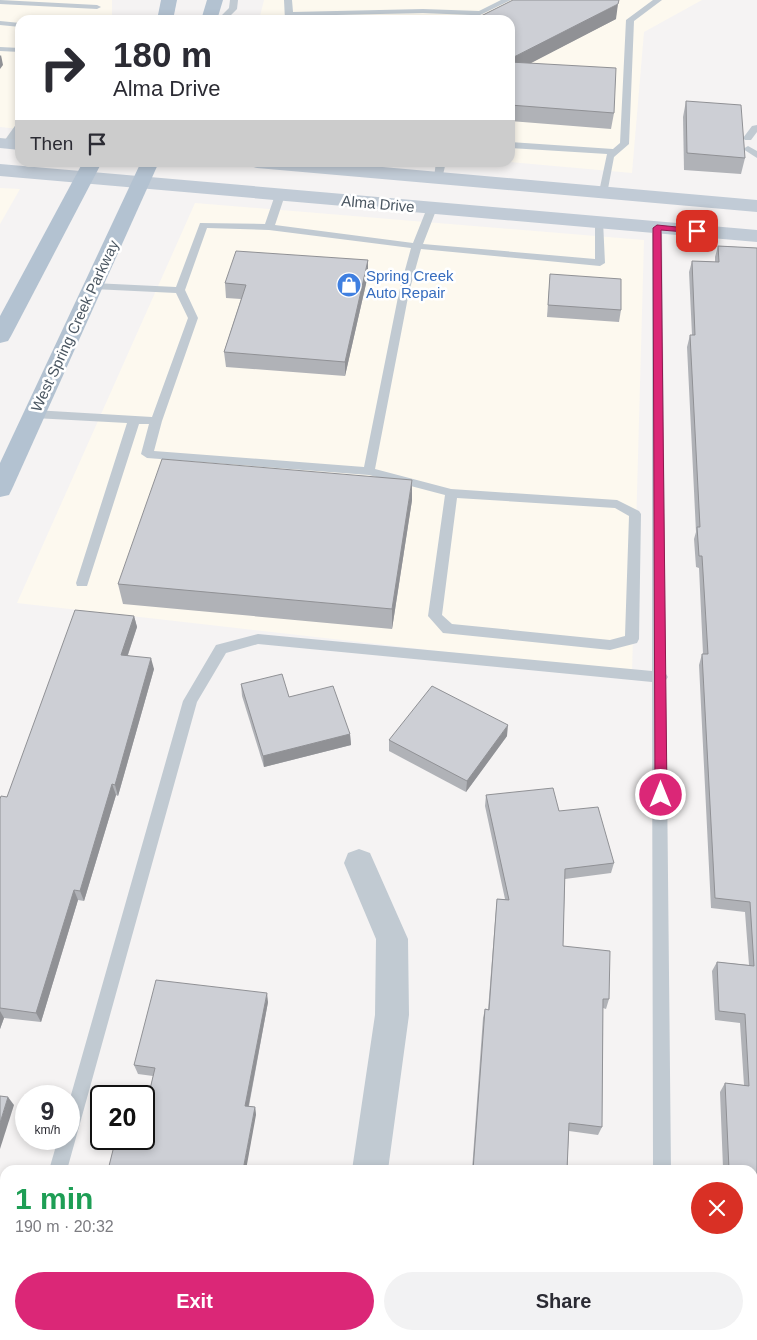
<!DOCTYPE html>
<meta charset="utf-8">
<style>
body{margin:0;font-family:Helvetica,sans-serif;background:#f2f2f3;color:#2b2b33;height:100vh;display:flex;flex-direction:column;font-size:19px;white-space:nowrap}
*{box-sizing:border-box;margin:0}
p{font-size:16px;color:#7c7c81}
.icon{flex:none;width:28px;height:28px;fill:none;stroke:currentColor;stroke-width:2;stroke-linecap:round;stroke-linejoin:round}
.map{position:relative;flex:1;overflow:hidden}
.sheet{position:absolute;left:0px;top:1165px;width:758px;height:175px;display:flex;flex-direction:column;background:#fff;border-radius:15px 15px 0 0;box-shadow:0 2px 8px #0003}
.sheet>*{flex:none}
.guide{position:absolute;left:15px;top:15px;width:500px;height:152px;border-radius:15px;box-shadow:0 2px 8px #0003;background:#fff;color:#2b2b33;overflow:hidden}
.speed{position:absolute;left:15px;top:1085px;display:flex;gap:10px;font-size:25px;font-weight:700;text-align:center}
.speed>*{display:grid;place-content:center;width:65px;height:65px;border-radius:50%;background:#fff;box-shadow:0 2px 8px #0003;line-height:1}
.speed small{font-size:12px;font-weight:400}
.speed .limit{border:2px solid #111;border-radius:8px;background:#fff;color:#111}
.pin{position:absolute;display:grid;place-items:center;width:42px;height:42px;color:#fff;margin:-21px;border-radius:10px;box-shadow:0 2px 8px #0006}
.me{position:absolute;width:55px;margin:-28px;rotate:0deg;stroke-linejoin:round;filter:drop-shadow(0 0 4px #0008)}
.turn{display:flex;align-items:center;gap:18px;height:105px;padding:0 15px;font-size:22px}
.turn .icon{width:65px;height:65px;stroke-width:2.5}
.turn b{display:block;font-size:35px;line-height:42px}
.then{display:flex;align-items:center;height:48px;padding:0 15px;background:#0003;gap:10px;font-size:19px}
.round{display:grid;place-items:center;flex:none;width:52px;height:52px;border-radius:26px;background:#f2f2f3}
.headline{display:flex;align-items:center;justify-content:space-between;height:85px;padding:0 15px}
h1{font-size:30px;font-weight:700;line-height:38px;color:#1e9e55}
.cta{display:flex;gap:10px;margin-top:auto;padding:10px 15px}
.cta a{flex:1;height:58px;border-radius:30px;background:#db2777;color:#fff;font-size:20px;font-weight:700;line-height:58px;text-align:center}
.cta a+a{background:#f2f2f3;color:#2b2b33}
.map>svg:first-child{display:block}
.commercial{fill:#fdf9ef}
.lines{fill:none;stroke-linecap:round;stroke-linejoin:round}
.lane{fill:#c1cad2;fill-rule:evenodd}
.street{fill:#c1cad2;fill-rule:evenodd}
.secondary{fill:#c1cbd6;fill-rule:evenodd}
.primary{fill:#b3c2d1;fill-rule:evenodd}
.wall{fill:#b0b2b7}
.shaded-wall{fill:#909195}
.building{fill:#cdcfd5;stroke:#909195}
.route{fill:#db2777;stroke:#8e194d}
.labels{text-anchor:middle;stroke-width:5;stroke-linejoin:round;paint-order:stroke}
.far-street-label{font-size:15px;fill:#4a5661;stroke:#fff}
.far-shop-label{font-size:15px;fill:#366cbe;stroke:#fff;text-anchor:start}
</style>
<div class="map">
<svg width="757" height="1340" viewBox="0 0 757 1340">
<rect width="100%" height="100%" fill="#f5f3f3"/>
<g class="commercial">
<polygon points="0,0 112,0 112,20 20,20 20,129 0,127"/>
<polygon points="264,0 702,0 644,32 632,173 510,162 510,20 259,20"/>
<polygon points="0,188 20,189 0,224"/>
<polygon points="195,203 644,240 632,673 17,603"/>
</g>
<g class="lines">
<g class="lane">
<polygon points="0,0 97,5 101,7 97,9 0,4"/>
<polygon points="230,0 238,0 237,9 226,20 217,20 229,8"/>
<polygon points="284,0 292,0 293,12 423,9 479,11 501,0 511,0 474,18 471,18 471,15 423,13 293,16 293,20 285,20"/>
<polygon points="653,0 662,0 634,21 629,144 614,157 607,194 601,194 599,192 607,154 510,148 510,142 613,149 620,143 626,20"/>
<polygon points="0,21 20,23 20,27 0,25"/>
<polygon points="0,47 20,48 20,52 0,51"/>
<path d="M20 122C20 132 16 143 7 147L4 146 2 144 17 123Z"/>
<polygon points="757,125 757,132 751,140 745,140 743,138 752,126"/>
<polygon points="748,146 757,151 757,158 743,149"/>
<polygon points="436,162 446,162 442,179 439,180 434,177"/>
<path d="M280 192 285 195 275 225 413 243 427 208 432 205 437 208 423 244 595 259V223L600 220 603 221 605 263 600 266 421 249 409 292 375 469 451 489 617 500 639 511 641 514 639 639 637 643 610 650 443 633 428 616 445 495 369 475 147 458 141 454 149 424H139L88 583 87 586H77L76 583 127 423 34 418 28 414 34 410 152 417 188 318 176 293 93 289 88 286 93 283 176 287 200 223 265 224 275 195ZM207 228 269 230 411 248 399 292 364 467 154 451 162 421 198 318 185 290ZM457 498 615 508 629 516 625 636 610 640 452 624 442 615Z"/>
<polygon points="657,225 662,228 666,674 668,677 666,680 671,1170 653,1170 652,682 258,644 226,653 197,702 67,1170 49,1170 58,1139 69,1139 69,1102 183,701 216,645 258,634 652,671 652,228"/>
<polygon points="5,1328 5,1335 22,1335 21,1340 1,1340"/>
<rect x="652" y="1335" width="20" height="5"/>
</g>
<g class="street">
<polygon points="359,849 370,853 408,939 409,1015 388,1170 352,1170 375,1015 376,939 344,863 348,853"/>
<polygon points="326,1335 366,1335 365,1340 325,1340"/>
</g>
<g class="secondary">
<polygon points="0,138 20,140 20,150 0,148"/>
<polygon points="248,162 326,162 757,200 757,212 257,168 250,166"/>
<polygon points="0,164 757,230 757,242 0,176"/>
</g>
<g class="primary">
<polygon points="161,0 177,0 173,20 157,20"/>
<polygon points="207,0 223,0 217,20 201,20"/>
<polygon points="83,162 102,162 11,336 8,341 0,343 0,316"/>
<polygon points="141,162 159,162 12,489 9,495 0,497 0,463"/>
</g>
</g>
<g class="wall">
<polygon points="616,19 530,63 614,113 611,129 510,121 510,20"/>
<polygon points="686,101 745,158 741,174 684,170 683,117"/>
<polygon points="718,246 757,248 757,1340 726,1340 726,1335 752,1335 752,1170 722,1170 723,1168 720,1092 725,1083 744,1085 740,1023 715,1020 712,971 717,962 749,965 745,912 711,908 699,665 702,654 703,654 699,568 696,567 694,539 696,532 687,347 690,335 692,335 689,272 692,261 715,262 715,257"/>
<polygon points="368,260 368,275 345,376 226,367 224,352 241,299 226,298 225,283"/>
<polygon points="550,274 621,310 619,322 547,317"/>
<polygon points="412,500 392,629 123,604 118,584"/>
<polygon points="134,616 137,627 128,655 154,669 118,796 116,795 84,901 78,900 41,1022 4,1018 0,1029 0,799 7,797"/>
<polygon points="241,684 289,697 350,734 351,745 264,767 242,696"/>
<polygon points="507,736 466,792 389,751 389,740"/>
<polygon points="486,795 559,811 614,863 611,873 565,879 563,946 609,999 606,1009 603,1008 602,1127 598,1135 569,1131 567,1170 472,1170 483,1018 485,1009 488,1010 496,909 497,899 505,899 485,806"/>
<polygon points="268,1002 249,1106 255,1107 256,1115 137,1144 153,1076 138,1074 134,1065"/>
</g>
<g class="shaded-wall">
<polygon points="618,4 616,19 510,74 510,59"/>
<polygon points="1,55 3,65 0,69 0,56"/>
<polygon points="368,260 368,275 345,376 345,362"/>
<polygon points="412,480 412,500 392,629 392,609"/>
<polygon points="134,616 137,627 124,666 121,655"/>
<polygon points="151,658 154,669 118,796 115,785"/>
<polygon points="508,725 507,736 466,792 467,781"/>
<polygon points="350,734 351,745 264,767 263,756"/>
<polygon points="112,784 116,795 84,901 80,891"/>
<polygon points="74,890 78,900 41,1022 36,1013"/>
<polygon points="267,993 268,1002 247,1114 245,1106"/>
<polygon points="0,1011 4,1018 0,1029"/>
<polygon points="8,1097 14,1105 0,1149 0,1123"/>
<polygon points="255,1107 256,1115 246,1170 243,1170"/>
<polygon points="214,1335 218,1335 217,1340 213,1340"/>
</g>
<g class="building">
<polygon points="513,0 619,0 618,4 510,59 510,20 473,20"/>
<polygon points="510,62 616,68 614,113 510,105"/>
<polygon points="686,101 741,105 745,158 687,153"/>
<polygon points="718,246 757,248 757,1340 732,1340 732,1335 752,1335 752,1170 724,1170 724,1168 729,1169 725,1083 749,1086 745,1014 719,1011 717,962 754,966 750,902 715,898 702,654 708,654 702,556 699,556 697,527 700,527 690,335 695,335 692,261 719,262"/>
<polygon points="236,251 368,260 345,362 224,352 246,285 225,283"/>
<polygon points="550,274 621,279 621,310 548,305"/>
<polygon points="162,459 412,480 392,609 118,584"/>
<polygon points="75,610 134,616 121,655 151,658 115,785 112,784 80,891 74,890 36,1013 0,1008 0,799 1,796 7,797"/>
<polygon points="282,674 289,697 333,686 350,734 263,756 241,684"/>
<polygon points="432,686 508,725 467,781 389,740"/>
<polygon points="553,788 559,811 598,807 614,863 565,869 563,946 610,951 609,999 603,999 602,1127 569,1123 567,1170 473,1170 485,1009 489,1010 497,899 509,900 486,795"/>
<polygon points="156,980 267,993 245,1106 255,1107 243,1170 108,1170 115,1142 137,1144 138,1139 144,1139 144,1115 155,1068 134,1065"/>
<polygon points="0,1096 8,1097 0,1123"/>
<polygon points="65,1335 214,1335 213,1340 64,1340"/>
<polygon points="457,1335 601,1335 601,1340 456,1340"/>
</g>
<polygon class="route" points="657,225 697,229 701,231 697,233 661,230 667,795 665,799 661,800 657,799 655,795 653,228"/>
<defs>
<symbol id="shop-disc" viewBox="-11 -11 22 22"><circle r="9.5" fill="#3f7fe0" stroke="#fff"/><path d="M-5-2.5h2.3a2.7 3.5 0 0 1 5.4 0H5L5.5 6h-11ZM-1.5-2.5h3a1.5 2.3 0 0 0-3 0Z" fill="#fff"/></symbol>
</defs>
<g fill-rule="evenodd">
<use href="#shop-disc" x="335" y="271" width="28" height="28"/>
</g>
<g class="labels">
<g class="far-street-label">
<text transform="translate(378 204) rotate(5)" y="5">Alma Drive</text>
<text transform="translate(75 326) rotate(-65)" y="5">West Spring Creek Parkway</text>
</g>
<g class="far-shop-label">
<text x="366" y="281">Spring Creek<tspan x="366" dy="17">Auto Repair</tspan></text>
</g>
</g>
</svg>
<div class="speed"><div>9<small>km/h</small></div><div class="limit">20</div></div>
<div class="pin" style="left:697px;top:231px;background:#d93025"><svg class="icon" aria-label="arrive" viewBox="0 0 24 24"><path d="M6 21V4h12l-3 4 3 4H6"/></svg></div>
<svg class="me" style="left:661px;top:795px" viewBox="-20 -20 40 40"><circle r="17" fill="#db2777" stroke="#fff" stroke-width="3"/><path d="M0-11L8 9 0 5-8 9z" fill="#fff"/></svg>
<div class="guide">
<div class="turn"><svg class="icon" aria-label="right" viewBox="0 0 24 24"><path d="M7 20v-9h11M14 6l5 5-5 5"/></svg><div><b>180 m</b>Alma Drive</div></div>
<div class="then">Then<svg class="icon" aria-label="arrive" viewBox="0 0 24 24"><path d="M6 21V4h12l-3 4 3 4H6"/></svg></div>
</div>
<section class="sheet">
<div class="headline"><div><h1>1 min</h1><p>190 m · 20:32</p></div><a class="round" style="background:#d93025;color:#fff"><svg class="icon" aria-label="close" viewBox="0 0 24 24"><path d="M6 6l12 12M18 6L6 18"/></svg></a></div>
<div class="cta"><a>Exit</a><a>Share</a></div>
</section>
</div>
